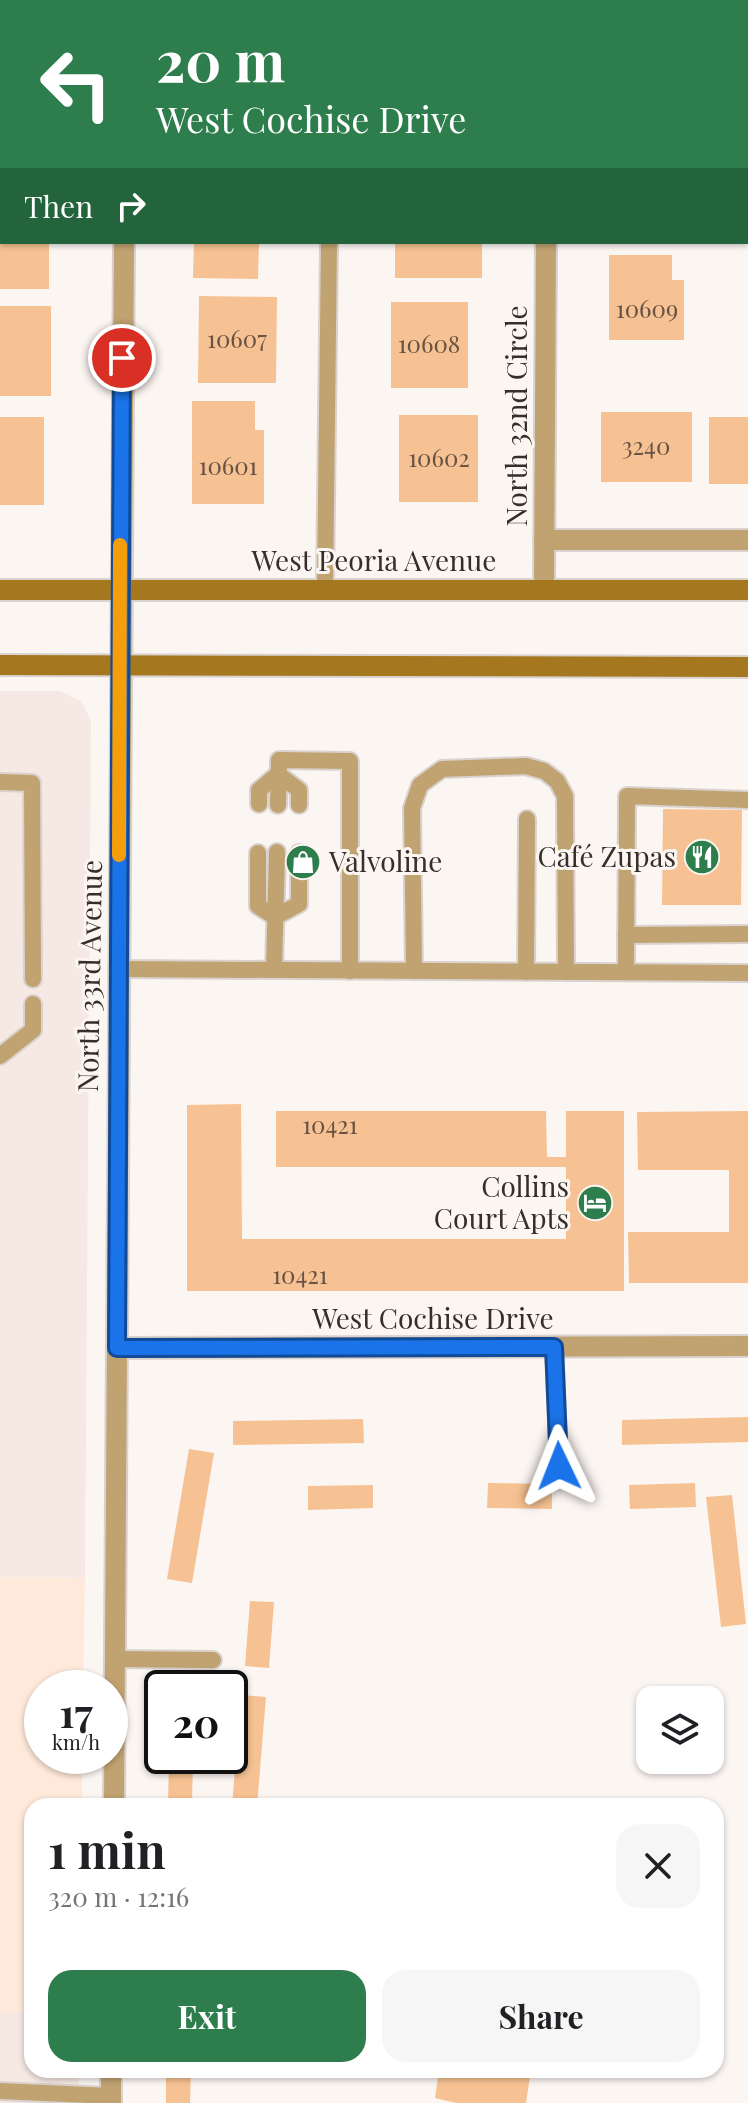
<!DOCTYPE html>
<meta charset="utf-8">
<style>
body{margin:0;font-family:"Playfair Display",serif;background:#f6f6f6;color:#202124;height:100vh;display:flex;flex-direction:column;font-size:30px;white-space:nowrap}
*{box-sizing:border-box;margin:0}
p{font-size:26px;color:#757577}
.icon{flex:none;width:44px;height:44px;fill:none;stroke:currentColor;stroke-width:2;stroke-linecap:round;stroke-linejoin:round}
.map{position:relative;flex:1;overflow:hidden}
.sheet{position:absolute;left:24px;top:1798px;width:700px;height:280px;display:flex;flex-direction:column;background:#fff;border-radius:24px;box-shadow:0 2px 6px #0004}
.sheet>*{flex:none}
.top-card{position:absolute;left:0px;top:0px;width:748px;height:244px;box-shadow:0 2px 6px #0004;background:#2e7d4d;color:#fff;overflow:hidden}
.buttons{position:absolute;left:636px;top:1686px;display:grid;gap:16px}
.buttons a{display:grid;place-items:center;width:88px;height:88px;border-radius:16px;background:#fff;box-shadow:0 2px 6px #0004;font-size:40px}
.speed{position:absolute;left:24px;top:1670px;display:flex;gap:16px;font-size:40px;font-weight:700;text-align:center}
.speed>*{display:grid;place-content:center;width:104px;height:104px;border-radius:50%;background:#fff;box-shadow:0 2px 6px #0004;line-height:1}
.speed small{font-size:20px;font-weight:400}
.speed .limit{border:4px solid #111;border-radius:12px;background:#fff;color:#111}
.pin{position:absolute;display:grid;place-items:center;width:68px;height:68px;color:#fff;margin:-34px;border:4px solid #fff;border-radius:50%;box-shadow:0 2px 8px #0007}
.me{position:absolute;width:88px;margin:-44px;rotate:358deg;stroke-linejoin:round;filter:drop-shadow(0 0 6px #0008)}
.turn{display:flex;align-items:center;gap:28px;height:168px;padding:0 24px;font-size:36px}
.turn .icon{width:104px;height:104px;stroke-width:2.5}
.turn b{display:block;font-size:56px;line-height:68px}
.then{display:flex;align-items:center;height:76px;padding:0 24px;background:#0003;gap:16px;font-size:30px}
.round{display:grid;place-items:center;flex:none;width:84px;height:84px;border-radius:24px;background:#f6f6f6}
.head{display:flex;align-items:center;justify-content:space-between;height:136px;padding:0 24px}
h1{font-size:48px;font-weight:700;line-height:60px}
.action{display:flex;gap:16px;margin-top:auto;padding:16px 24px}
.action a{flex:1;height:92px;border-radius:24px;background:#2e7d4d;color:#fff;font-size:32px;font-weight:700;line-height:92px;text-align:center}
.action a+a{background:#f6f6f6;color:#202124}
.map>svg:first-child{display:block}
.built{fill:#f6e8e2}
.education{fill:#fee9da}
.building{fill:#f7c293}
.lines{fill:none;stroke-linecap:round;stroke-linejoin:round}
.lane-casing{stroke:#d9d2cf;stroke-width:20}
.street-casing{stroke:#d9d2cf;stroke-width:24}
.secondary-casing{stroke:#d9d2cf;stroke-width:24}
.lane{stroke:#c1a371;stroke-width:16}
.street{stroke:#c1a371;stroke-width:20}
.secondary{stroke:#a57820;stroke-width:20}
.route-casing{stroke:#114b97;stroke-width:20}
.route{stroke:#1a73e8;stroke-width:14}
.slow{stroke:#f59e0b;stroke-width:14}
.labels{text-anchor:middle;stroke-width:6;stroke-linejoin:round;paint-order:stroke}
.number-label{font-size:24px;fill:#675244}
.street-label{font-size:28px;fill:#372d29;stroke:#fcf6f3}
.poi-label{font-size:28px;fill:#372d29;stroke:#fcf6f3;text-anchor:end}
</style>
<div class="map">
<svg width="748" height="2103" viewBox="0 0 748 2103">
<rect width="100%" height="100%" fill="#fcf6f3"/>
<g class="built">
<polygon points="0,691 60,691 81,701 91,721 85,1578 0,1577"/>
<polygon points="0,2013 32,2013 32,2070 79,2070 78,2103 0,2103"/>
</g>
<polygon class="education" points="0,1577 85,1578 83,1688 42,1688 42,1756 82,1756 82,1806 32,1806 32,2013 0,2013"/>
<g class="building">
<rect x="0" y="242" width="49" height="47"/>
<polygon points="194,242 259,242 258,279 193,278"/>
<rect x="395" y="242" width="87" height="36"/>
<polygon points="609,255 672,255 672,280 684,280 684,340 609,340"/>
<polygon points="199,296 277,297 276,383 198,383"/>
<rect x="391" y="302" width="77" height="86"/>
<rect x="0" y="306" width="51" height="90"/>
<polygon points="192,401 255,401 255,430 264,430 264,504 192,504"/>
<rect x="601" y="412" width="91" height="70"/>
<rect x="399" y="415" width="79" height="87"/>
<rect x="0" y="417" width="44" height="88"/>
<rect x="709" y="417" width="39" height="67"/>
<polygon points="663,809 742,810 741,905 662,905"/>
<polygon points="241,1104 242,1239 566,1239 566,1167 276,1167 276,1111 546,1111 547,1157 566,1157 566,1111 624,1111 624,1291 187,1291 187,1105"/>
<polygon points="748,1111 748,1283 629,1283 628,1232 729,1232 729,1170 638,1170 637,1112"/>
<polygon points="748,1417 748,1442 622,1445 622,1420"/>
<polygon points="363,1419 364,1443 233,1445 233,1421"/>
<polygon points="189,1449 214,1453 192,1583 167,1579"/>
<polygon points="488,1483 552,1484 552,1509 487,1508"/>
<polygon points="695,1483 696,1507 630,1509 629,1485"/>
<polygon points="373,1485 373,1508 308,1510 308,1486"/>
<polygon points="732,1495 746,1624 721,1627 706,1497"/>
<polygon points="250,1601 274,1602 269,1668 245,1666"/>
<polygon points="241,1695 266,1697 257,1806 232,1806"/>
<polygon points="169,1756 193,1756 192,1806 168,1806"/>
<polygon points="166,2070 191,2070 190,2103 166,2103"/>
<polygon points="439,2070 531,2070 526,2103 456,2103 435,2098"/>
</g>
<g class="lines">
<defs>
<g id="lane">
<polyline points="332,2 332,0"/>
<polyline points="325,588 329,242"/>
<polyline points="0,782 32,783 33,979"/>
<polyline points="259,804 259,790 278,774 299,790 299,805"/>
<polyline points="278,805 279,760 350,761 350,971"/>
<polyline points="258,853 258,906 275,917 299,904 299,853"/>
<polyline points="626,935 748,934"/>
<polyline points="117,969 748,973"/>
<polyline points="274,970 277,852"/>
<polyline points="414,971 412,808 420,785 442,769 526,766 544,771 557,781 565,796 566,972"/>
<polyline points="526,972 527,819"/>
<polyline points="626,972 627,796 748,800"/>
<polyline points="0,1056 33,1030 33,1004"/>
<polyline points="554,1347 559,1466"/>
<polyline points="115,1659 213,1660"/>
<polyline points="0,2091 111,2096"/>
</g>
<g id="street">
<polyline points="126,2 126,0"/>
<polyline points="544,540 748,540"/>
<polyline points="544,589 546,242"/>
<polyline points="117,1348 748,1346"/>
<polyline points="114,1806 124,242"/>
<polyline points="111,2103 111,2070"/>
</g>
<g id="secondary">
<polyline points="0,590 748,590"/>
<polyline points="0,665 748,667"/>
</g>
</defs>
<use href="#lane" class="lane-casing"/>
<use href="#street" class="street-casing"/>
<use href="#secondary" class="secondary-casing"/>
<use href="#lane" class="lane"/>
<use href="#street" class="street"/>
<use href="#secondary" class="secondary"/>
</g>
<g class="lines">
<defs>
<polyline id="route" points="122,358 117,1348 554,1347 559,1466"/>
</defs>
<use href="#route" class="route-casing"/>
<use href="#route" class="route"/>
<polyline class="slow" points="119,855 120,545"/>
</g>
<defs>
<symbol id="restaurant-disc" viewBox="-11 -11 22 22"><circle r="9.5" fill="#2e7d4d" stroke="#fcf6f3"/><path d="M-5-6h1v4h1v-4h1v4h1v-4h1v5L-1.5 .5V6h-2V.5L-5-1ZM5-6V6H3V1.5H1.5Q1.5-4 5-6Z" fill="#fff"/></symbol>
<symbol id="shop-disc" viewBox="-11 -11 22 22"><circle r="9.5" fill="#2e7d4d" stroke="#fcf6f3"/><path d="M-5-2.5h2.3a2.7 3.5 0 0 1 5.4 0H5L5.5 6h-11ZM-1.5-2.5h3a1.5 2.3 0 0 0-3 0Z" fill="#fff"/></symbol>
<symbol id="hotel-disc" viewBox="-11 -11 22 22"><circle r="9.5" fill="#2e7d4d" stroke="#fcf6f3"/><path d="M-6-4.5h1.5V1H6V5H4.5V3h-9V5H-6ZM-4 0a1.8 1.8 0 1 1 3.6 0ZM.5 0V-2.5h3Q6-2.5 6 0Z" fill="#fff"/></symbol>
</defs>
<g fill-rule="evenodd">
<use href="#restaurant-disc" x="682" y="837" width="40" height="40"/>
<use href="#shop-disc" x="283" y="842" width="40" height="40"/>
<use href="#hotel-disc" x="575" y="1183" width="40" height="40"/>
</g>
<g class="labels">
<g class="number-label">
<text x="647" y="318">10609</text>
<text x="237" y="348">10607</text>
<text x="429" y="353">10608</text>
<text x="646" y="455">3240</text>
<text x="439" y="467">10602</text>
<text x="228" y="475">10601</text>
<text x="330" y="1134">10421</text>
<text x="300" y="1284">10421</text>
</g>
<g class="street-label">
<text transform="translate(517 416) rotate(-90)" y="10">North 32nd Circle</text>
<text x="374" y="571">West Peoria Avenue</text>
<text transform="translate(90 976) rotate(-89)" y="10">North 33rd Avenue</text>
<text x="433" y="1329">West Cochise Drive</text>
</g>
<g class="poi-label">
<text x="676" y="867">Café Zupas</text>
<text x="329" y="872" text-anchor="start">Valvoline</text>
<text x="569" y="1197">Collins<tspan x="569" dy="32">Court Apts</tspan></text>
</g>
</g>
</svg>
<div class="buttons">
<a><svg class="icon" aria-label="layers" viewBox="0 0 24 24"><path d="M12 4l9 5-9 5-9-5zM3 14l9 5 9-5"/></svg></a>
</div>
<div class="speed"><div>17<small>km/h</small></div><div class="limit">20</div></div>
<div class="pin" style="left:122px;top:358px;background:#d93025"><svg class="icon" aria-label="arrive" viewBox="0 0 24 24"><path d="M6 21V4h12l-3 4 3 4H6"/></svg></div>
<svg class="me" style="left:559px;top:1466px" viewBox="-20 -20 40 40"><path d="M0-17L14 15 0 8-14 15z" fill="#1a73e8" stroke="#fff" stroke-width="4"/></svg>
<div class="top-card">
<div class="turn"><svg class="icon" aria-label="left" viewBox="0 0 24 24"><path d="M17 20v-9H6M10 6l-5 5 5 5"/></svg><div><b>20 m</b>West Cochise Drive</div></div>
<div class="then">Then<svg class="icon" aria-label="right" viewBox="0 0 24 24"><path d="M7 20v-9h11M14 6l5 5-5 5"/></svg></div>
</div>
<section class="sheet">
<div class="head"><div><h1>1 min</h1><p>320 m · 12:16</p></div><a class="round"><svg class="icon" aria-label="close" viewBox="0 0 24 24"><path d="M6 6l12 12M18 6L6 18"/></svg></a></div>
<div class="action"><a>Exit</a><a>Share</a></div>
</section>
</div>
